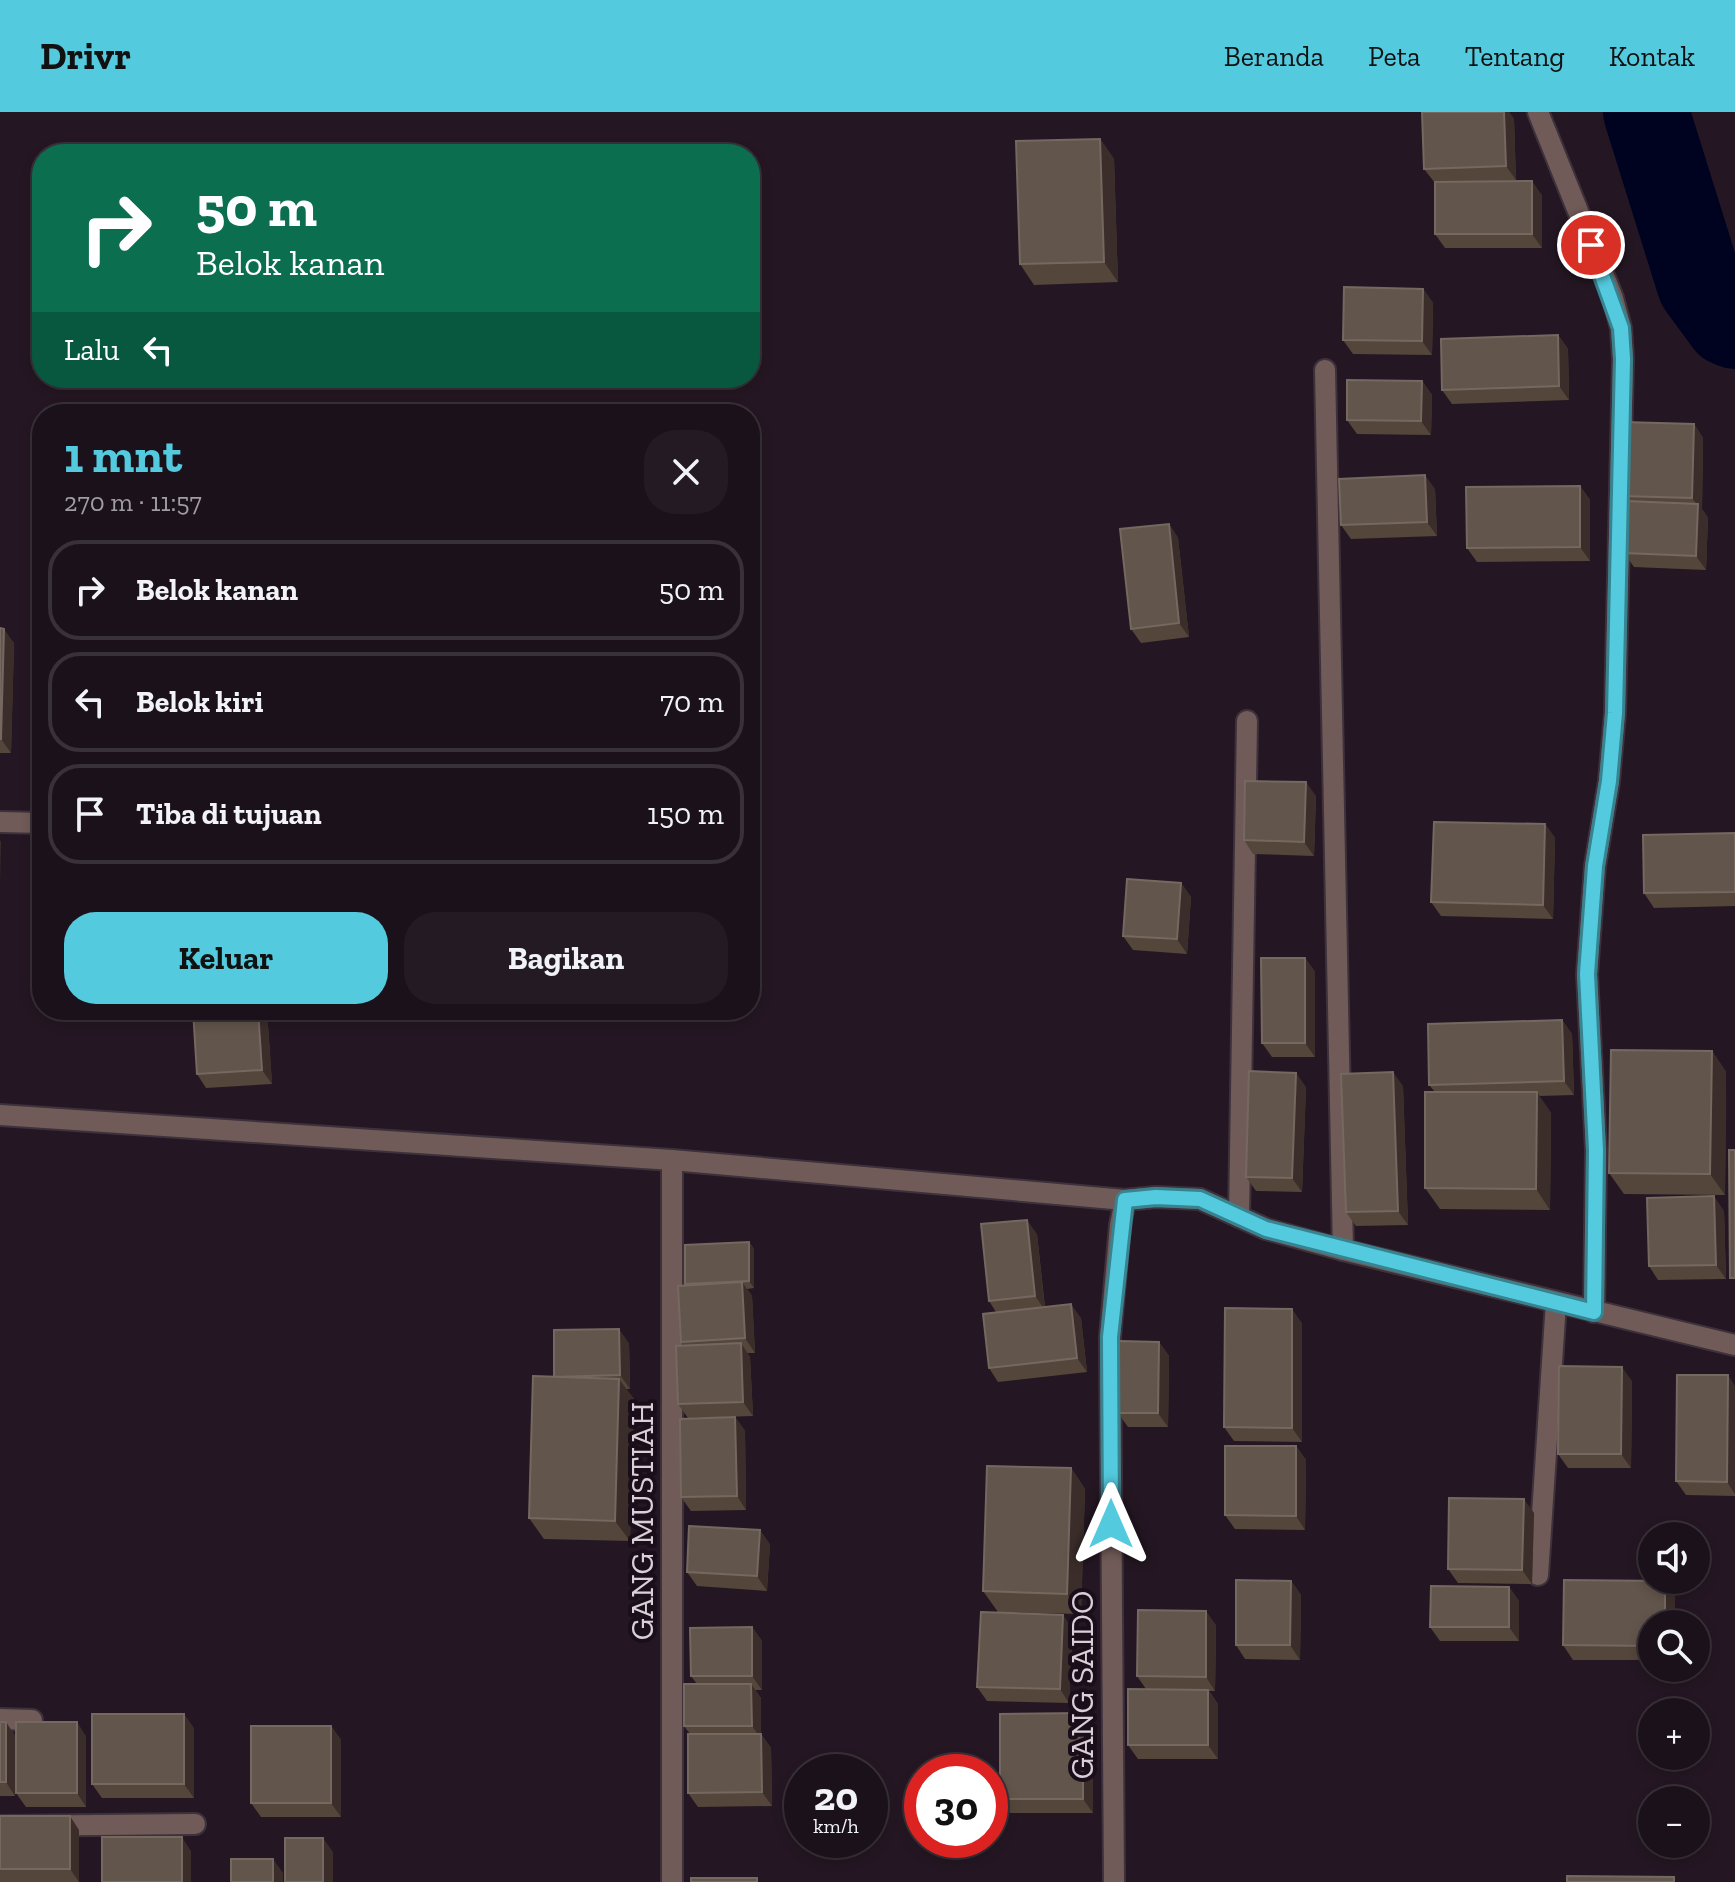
<!DOCTYPE html>
<html lang="id">
<meta charset="utf-8">
<style>
body{margin:0;font-family:"Zilla Slab",serif;background:#241a23;color:#f1f3f6;height:100vh;display:flex;flex-direction:column;font-size:30px;white-space:nowrap}
*{box-sizing:border-box;margin:0}
p{font-size:26px;color:#a09da2}
.icon{flex:none;width:44px;height:44px;fill:none;stroke:currentColor;stroke-width:2;stroke-linecap:round;stroke-linejoin:round}
.map{position:relative;flex:1;overflow:hidden}
.panel{position:absolute;left:32px;top:292px;width:728px;height:616px;display:flex;flex-direction:column;background:#1b111a;border-radius:32px;box-shadow:0 4px 12px #0003,0 0 0 2px #393139}
.panel>*{flex:none}
.guide{position:absolute;left:32px;top:32px;width:728px;height:244px;border-radius:32px;box-shadow:0 4px 12px #0003,0 0 0 2px #393139;background:#0b6e4f;color:#fff;overflow:hidden}
.controls{position:absolute;left:1638px;top:1410px;display:grid;gap:16px}
.controls a{display:grid;place-items:center;width:72px;height:72px;border-radius:50%;background:#1b111a;box-shadow:0 4px 12px #0003,0 0 0 2px #393139;font-size:40px}
.speed{position:absolute;left:784px;top:1642px;display:flex;gap:16px;font-size:40px;font-weight:700;text-align:center}
.speed>*{display:grid;place-content:center;width:104px;height:104px;border-radius:50%;background:#1b111a;box-shadow:0 4px 12px #0003,0 0 0 2px #393139;line-height:1}
.speed small{font-size:20px;font-weight:400}
.speed .limit{border:12px solid #d22;background:#fff;color:#111}
.pin{position:absolute;display:grid;place-items:center;width:68px;height:68px;color:#fff;margin:-34px;border:4px solid #fff;border-radius:50%;box-shadow:0 2px 8px #0007}
.me{position:absolute;width:88px;margin:-44px;rotate:0deg;stroke-linejoin:round;filter:drop-shadow(0 0 6px #0008)}
.turn{display:flex;align-items:center;gap:28px;height:168px;padding:0 32px;font-size:36px}
.turn .icon{width:104px;height:104px;stroke-width:2.5}
.turn b{display:block;font-size:56px;line-height:68px}
.then{display:flex;align-items:center;height:76px;padding:0 32px;background:#0003;gap:16px;font-size:30px}
.round{display:grid;place-items:center;flex:none;width:84px;height:84px;border-radius:32px;background:#241a23}
.summary{display:flex;align-items:center;justify-content:space-between;height:136px;padding:0 32px}
h1{font-size:48px;font-weight:700;line-height:60px;color:#54cade}
.primary-button{display:flex;gap:16px;margin-top:auto;padding:16px 32px}
.primary-button a{flex:1;height:92px;border-radius:32px;background:#54cade;color:#111;font-size:32px;font-weight:700;line-height:92px;text-align:center}
.primary-button a+a{background:#241a23;color:#f1f3f6}
ul{padding:0;list-style:none}
li{display:flex;align-items:center;gap:24px;height:100px;margin:0 16px 12px;padding:0 16px;border:4px solid #393139;border-radius:32px}
li div{flex:1}
li b{display:block;font-size:30px}
li em{font-style:normal}
header{display:flex;align-items:center;gap:48px;box-sizing:border-box;height:112px;padding:0 40px;background:#54cade;color:#111}
header strong{font-size:38px}
nav{display:flex;gap:44px;margin-inline-start:auto;font-size:28px}
.map>svg:first-child{display:block}
.lines{fill:none;stroke-linecap:round;stroke-linejoin:round}
.river{stroke:#000320;stroke-width:86}
.minor-casing{stroke:#3d313c;stroke-width:24}
.minor{stroke:#715b58;stroke-width:20}
.wall{fill:#54463a}
.shaded-wall{fill:#3b2d2a}
.building{fill:#62554b;stroke:#756861;stroke-width:2}
.route-casing{stroke:#378390;stroke-width:20}
.route{stroke:#54cade;stroke-width:14}
.labels{text-anchor:middle;stroke-width:8;stroke-linejoin:round;paint-order:stroke}
.street-label{font-size:32px;fill:#d8cfd7;stroke:#1a0e1a}
</style>
<header>
<strong>Drivr</strong>
<nav><a>Beranda</a><a>Peta</a><a>Tentang</a><a>Kontak</a></nav>
</header>
<div class="map">
<svg width="1735" height="1770" viewBox="0 0 1735 1770">
<rect width="100%" height="100%" fill="#241723"/>
<g class="lines">
<polyline class="river" points="1646,0 1700,173 1728,211 1735,214"/>
<defs>
<g id="minor">
<polyline points="1538,0 1613,186 1621,216 1623,247 1615,601 1609,669 1595,754 1587,862 1596,1038 1594,1200"/>
<polyline points="1325,258 1343,1138"/>
<polyline points="0,710 42,711"/>
<polyline points="0,1003 672,1048 1125,1088 1156,1085 1200,1087 1266,1117 1343,1138 1735,1233"/>
<polyline points="1239,1105 1247,609"/>
<polyline points="1538,1463 1556,1190"/>
<polyline points="0,1607 32,1608"/>
<polyline points="0,1714 195,1712"/>
<polyline points="672,1770 672,1048"/>
<polyline points="1114,1770 1110,1225 1120,1113 1125,1088"/>
</g>
</defs>
<use href="#minor" class="minor-casing"/>
<use href="#minor" class="minor"/>
</g>
<g class="wall">
<polygon points="1422,0 1509,0 1514,7 1516,68 1478,70 1542,83 1542,136 1445,136 1435,122 1435,71 1424,57"/>
<polygon points="1100,27 1114,47 1118,170 1034,173 1020,152"/>
<polygon points="1423,177 1433,191 1432,243 1353,242 1343,228"/>
<polygon points="1558,223 1568,237 1569,288 1452,292 1442,278"/>
<polygon points="1422,269 1432,283 1431,323 1357,322 1347,308"/>
<polygon points="1694,312 1703,326 1702,397 1708,406 1706,458 1634,455 1624,441 1626,391 1622,384"/>
<polygon points="1580,374 1590,388 1590,449 1477,450 1467,436"/>
<polygon points="1435,377 1437,424 1351,427 1341,413"/>
<polygon points="1169,412 1178,426 1189,525 1141,531 1131,517"/>
<polygon points="0,516 14,531 11,641 0,641"/>
<polygon points="1316,684 1314,744 1253,742 1244,728"/>
<polygon points="1545,712 1555,726 1553,807 1441,804 1431,790"/>
<polygon points="1735,721 1735,794 1654,796 1644,781"/>
<polygon points="1181,771 1191,785 1187,842 1133,838 1123,824"/>
<polygon points="1305,846 1315,860 1315,945 1272,945 1262,931"/>
<polygon points="193,898 267,898 272,972 206,976 197,962"/>
<polygon points="1562,908 1572,922 1574,983 1539,984 1551,1001 1550,1098 1440,1097 1425,1076 1435,980 1429,973"/>
<polygon points="1712,939 1726,960 1725,1083 1624,1082 1609,1061"/>
<polygon points="1403,974 1408,1113 1356,1114 1346,1100"/>
<polygon points="1306,975 1302,1080 1256,1079 1246,1065"/>
<polygon points="1724,1099 1726,1167 1658,1168 1649,1154"/>
<polygon points="1037,1122 1045,1195 1081,1206 1087,1260 998,1270 989,1256 996,1200 989,1189"/>
<polygon points="749,1130 754,1137 754,1176 747,1177 752,1184 755,1241 747,1241 750,1245 753,1304 688,1306 678,1292 684,1234 681,1230 687,1174 685,1172"/>
<polygon points="1302,1211 1302,1330 1234,1329 1224,1315"/>
<polygon points="1159,1230 1169,1244 1168,1315 1128,1315 1118,1301"/>
<polygon points="629,1231 630,1277 626,1277 634,1287 630,1429 544,1427 529,1406 555,1265"/>
<polygon points="1632,1269 1631,1356 1568,1356 1558,1342"/>
<polygon points="1735,1274 1735,1384 1686,1383 1676,1369"/>
<polygon points="735,1305 745,1319 746,1398 691,1399 681,1385"/>
<polygon points="1296,1334 1306,1348 1305,1418 1235,1417 1225,1403"/>
<polygon points="1071,1356 1085,1377 1081,1502 998,1500 983,1479"/>
<polygon points="1534,1401 1532,1472 1458,1471 1448,1457"/>
<polygon points="770,1432 767,1479 697,1474 687,1460"/>
<polygon points="1291,1469 1301,1483 1300,1548 1245,1547 1236,1533"/>
<polygon points="1509,1475 1519,1489 1519,1529 1440,1529 1430,1515"/>
<polygon points="1675,1483 1675,1512 1652,1512 1652,1548 1573,1548 1563,1533"/>
<polygon points="1216,1513 1215,1579 1209,1579 1218,1592 1218,1647 1138,1647 1128,1633 1146,1577 1137,1564"/>
<polygon points="752,1515 762,1529 762,1578 755,1578 761,1586 761,1622 771,1636 772,1694 698,1695 688,1681 690,1622 684,1614 697,1572 691,1564"/>
<polygon points="1073,1517 1069,1591 987,1589 977,1575"/>
<polygon points="1083,1601 1093,1615 1093,1701 1010,1701 1000,1687"/>
<polygon points="0,1610 6,1610 15,1624 15,1684 0,1684"/>
<polygon points="331,1614 341,1628 341,1705 261,1705 251,1691"/>
<polygon points="194,1616 194,1686 102,1686 92,1672"/>
<polygon points="86,1624 86,1695 26,1695 16,1681"/>
<polygon points="0,1704 79,1718 79,1770 0,1770"/>
</g>
<g class="shaded-wall">
<polygon points="1504,0 1509,0 1514,7 1516,68 1506,54"/>
<polygon points="1100,27 1114,47 1118,170 1104,150"/>
<polygon points="1532,69 1542,83 1542,136 1532,122"/>
<polygon points="1423,177 1433,191 1432,243 1422,229"/>
<polygon points="1558,223 1568,237 1569,288 1559,274"/>
<polygon points="1422,269 1432,283 1431,323 1421,309"/>
<polygon points="1694,312 1703,326 1702,397 1708,406 1706,458 1696,444 1698,394 1692,386"/>
<polygon points="1425,363 1435,377 1437,424 1427,410"/>
<polygon points="1580,374 1590,388 1590,449 1580,435"/>
<polygon points="1169,412 1178,426 1189,525 1179,511"/>
<polygon points="4,517 14,531 11,641 1,627"/>
<polygon points="1306,670 1316,684 1314,744 1304,730"/>
<polygon points="1545,712 1555,726 1553,807 1543,793"/>
<polygon points="0,728 1,730 0,770"/>
<polygon points="1181,771 1191,785 1187,842 1177,827"/>
<polygon points="1305,846 1315,860 1315,945 1305,931"/>
<polygon points="258,898 267,898 272,972 262,958"/>
<polygon points="1562,908 1572,922 1574,983 1564,969"/>
<polygon points="1712,939 1726,960 1725,1083 1710,1062"/>
<polygon points="1393,960 1403,974 1408,1113 1398,1099"/>
<polygon points="1296,961 1306,975 1302,1080 1292,1066"/>
<polygon points="1537,980 1551,1001 1550,1098 1536,1077"/>
<polygon points="1714,1084 1724,1099 1726,1167 1716,1153"/>
<polygon points="1027,1108 1037,1122 1045,1198 1035,1184"/>
<polygon points="749,1130 754,1137 754,1176 749,1169"/>
<polygon points="742,1170 752,1184 755,1241 745,1226"/>
<polygon points="1071,1192 1081,1206 1087,1260 1077,1246"/>
<polygon points="1292,1197 1302,1211 1302,1330 1292,1316"/>
<polygon points="619,1217 629,1231 630,1277 620,1263"/>
<polygon points="1159,1230 1169,1244 1168,1315 1158,1301"/>
<polygon points="741,1231 750,1245 753,1304 743,1290"/>
<polygon points="1622,1255 1632,1269 1631,1356 1621,1342"/>
<polygon points="1728,1263 1735,1274 1735,1382 1727,1370"/>
<polygon points="619,1267 634,1287 630,1429 615,1409"/>
<polygon points="735,1305 745,1319 746,1398 737,1384"/>
<polygon points="1296,1334 1306,1348 1305,1418 1296,1404"/>
<polygon points="1071,1356 1085,1377 1081,1502 1067,1482"/>
<polygon points="1524,1387 1534,1401 1532,1472 1522,1458"/>
<polygon points="760,1418 770,1432 767,1479 757,1464"/>
<polygon points="1291,1469 1301,1483 1300,1548 1290,1533"/>
<polygon points="1665,1469 1675,1483 1675,1512 1665,1512"/>
<polygon points="1509,1475 1519,1489 1519,1529 1509,1515"/>
<polygon points="1206,1499 1216,1513 1215,1579 1206,1565"/>
<polygon points="1063,1503 1073,1517 1069,1591 1060,1577"/>
<polygon points="752,1515 762,1529 762,1578 752,1564"/>
<polygon points="751,1572 761,1586 761,1622 771,1636 772,1694 762,1680 761,1627 752,1614"/>
<polygon points="1208,1578 1218,1592 1218,1647 1208,1633"/>
<polygon points="1083,1601 1093,1615 1093,1701 1083,1687"/>
<polygon points="184,1602 194,1616 194,1686 184,1672"/>
<polygon points="6,1610 15,1624 15,1684 6,1670"/>
<polygon points="77,1610 86,1624 86,1695 77,1681"/>
<polygon points="331,1614 341,1628 341,1705 331,1691"/>
<polygon points="70,1704 79,1718 79,1770 70,1757"/>
<polygon points="182,1725 191,1739 191,1770 182,1770"/>
<polygon points="323,1726 333,1740 333,1770 323,1770"/>
<polygon points="273,1747 283,1761 283,1770 273,1770"/>
</g>
<g class="building">
<polygon points="1422,0 1504,0 1506,54 1424,57"/>
<polygon points="1100,27 1104,150 1020,152 1016,29"/>
<polygon points="1532,69 1532,122 1435,122 1435,70"/>
<polygon points="1344,175 1423,177 1422,229 1343,228"/>
<polygon points="1558,223 1559,274 1442,278 1441,227"/>
<polygon points="1347,268 1422,269 1421,309 1347,308"/>
<polygon points="1623,310 1694,312 1692,386 1622,384"/>
<polygon points="1425,363 1427,410 1341,413 1339,367"/>
<polygon points="1580,374 1580,435 1467,436 1466,375"/>
<polygon points="1626,389 1698,392 1696,444 1624,441"/>
<polygon points="1169,412 1179,511 1131,517 1120,417"/>
<polygon points="0,516 4,517 1,627 0,627"/>
<polygon points="39,547 42,547 42,627 40,627"/>
<polygon points="1245,669 1306,670 1304,730 1244,728"/>
<polygon points="1434,710 1545,712 1543,793 1431,790"/>
<polygon points="1735,721 1735,780 1644,781 1643,723"/>
<polygon points="1127,767 1181,771 1177,827 1123,824"/>
<polygon points="1261,846 1305,846 1305,931 1262,931"/>
<polygon points="193,898 258,898 262,958 197,962"/>
<polygon points="1562,908 1564,969 1429,973 1428,912"/>
<polygon points="1611,938 1712,939 1710,1062 1609,1061"/>
<polygon points="1249,959 1296,961 1292,1066 1246,1065"/>
<polygon points="1393,960 1398,1099 1346,1100 1341,962"/>
<polygon points="1425,980 1537,980 1536,1077 1425,1076"/>
<polygon points="1729,1038 1735,1038 1735,1166 1730,1166"/>
<polygon points="1714,1084 1716,1153 1649,1154 1647,1086"/>
<polygon points="1027,1108 1035,1184 989,1189 981,1112"/>
<polygon points="749,1130 749,1169 685,1172 685,1133"/>
<polygon points="742,1170 745,1226 681,1230 678,1174"/>
<polygon points="1071,1192 1077,1246 989,1256 983,1202"/>
<polygon points="1225,1196 1292,1197 1292,1316 1224,1315"/>
<polygon points="619,1217 620,1263 554,1265 554,1218"/>
<polygon points="1119,1229 1159,1230 1158,1301 1118,1301"/>
<polygon points="741,1231 743,1290 678,1292 676,1234"/>
<polygon points="1559,1254 1622,1255 1621,1342 1558,1342"/>
<polygon points="1677,1263 1728,1263 1727,1370 1676,1369"/>
<polygon points="533,1264 619,1267 615,1409 529,1406"/>
<polygon points="735,1305 737,1384 681,1385 680,1307"/>
<polygon points="1225,1334 1296,1334 1296,1404 1225,1403"/>
<polygon points="987,1354 1071,1356 1067,1482 983,1479"/>
<polygon points="1449,1386 1524,1387 1522,1458 1448,1457"/>
<polygon points="689,1414 760,1418 757,1464 687,1460"/>
<polygon points="1236,1468 1291,1469 1290,1533 1236,1533"/>
<polygon points="1564,1468 1665,1469 1665,1512 1652,1512 1652,1534 1563,1533"/>
<polygon points="1431,1474 1509,1475 1509,1515 1430,1515"/>
<polygon points="1138,1498 1206,1499 1206,1565 1137,1564"/>
<polygon points="981,1500 1063,1503 1060,1577 977,1575"/>
<polygon points="752,1515 752,1564 691,1564 690,1516"/>
<polygon points="684,1572 751,1572 752,1614 684,1614"/>
<polygon points="1128,1577 1208,1578 1208,1633 1128,1633"/>
<polygon points="1083,1601 1083,1687 1000,1687 1000,1602"/>
<rect x="92" y="1602" width="92" height="70"/>
<rect x="0" y="1610" width="6" height="60"/>
<rect x="16" y="1610" width="61" height="71"/>
<rect x="251" y="1614" width="80" height="77"/>
<polygon points="688,1622 761,1622 762,1680 688,1681"/>
<rect x="0" y="1704" width="70" height="53"/>
<rect x="102" y="1725" width="80" height="45"/>
<rect x="285" y="1726" width="38" height="44"/>
<rect x="231" y="1747" width="42" height="23"/>
<polygon points="1567,1764 1674,1765 1674,1770 1567,1770"/>
<rect x="691" y="1766" width="66" height="4"/>
</g>
<g class="lines">
<defs>
<polyline id="route" points="1111,1412 1110,1225 1125,1088 1156,1085 1200,1087 1266,1117 1594,1200 1596,1038 1587,862 1595,754 1609,669 1615,601 1623,247 1621,216 1591,133"/>
</defs>
<use href="#route" class="route-casing"/>
<use href="#route" class="route"/>
</g>
<g class="labels">
<g class="street-label">
<text transform="translate(642 1409) rotate(-90)" y="11">GANG MUSTIAH</text>
<text transform="translate(1082 1573) rotate(-90)" y="11">GANG SAIDO</text>
</g>
</g>
</svg>
<div class="controls">
<a><svg class="icon" aria-label="sound" viewBox="0 0 24 24"><path d="M4 9h4l5-4v14l-5-4H4zM17 9q2 3 0 6"/></svg></a>
<a><svg class="icon" aria-label="search" viewBox="0 0 24 24"><circle cx="10" cy="10" r="6"/><path d="M15 15l6 6"/></svg></a>
<a>+</a>
<a>−</a>
</div>
<div class="speed"><div>20<small>km/h</small></div><div class="limit">30</div></div>
<div class="pin" style="left:1591px;top:133px;background:#d93025"><svg class="icon" aria-label="arrive" viewBox="0 0 24 24"><path d="M6 21V4h12l-3 4 3 4H6"/></svg></div>
<svg class="me" style="left:1111px;top:1412px" viewBox="-20 -20 40 40"><path d="M0-17L14 15 0 8-14 15z" fill="#54cade" stroke="#fff" stroke-width="4"/></svg>
<div class="guide">
<div class="turn"><svg class="icon" aria-label="right" viewBox="0 0 24 24"><path d="M7 20v-9h11M14 6l5 5-5 5"/></svg><div><b>50 m</b>Belok kanan</div></div>
<div class="then">Lalu<svg class="icon" aria-label="left" viewBox="0 0 24 24"><path d="M17 20v-9H6M10 6l-5 5 5 5"/></svg></div>
</div>
<section class="panel">
<div class="summary"><div><h1>1 mnt</h1><p>270 m · 11:57</p></div><a class="round"><svg class="icon" aria-label="close" viewBox="0 0 24 24"><path d="M6 6l12 12M18 6L6 18"/></svg></a></div>
<ul>
<li><svg class="icon" aria-label="right" viewBox="0 0 24 24"><path d="M7 20v-9h11M14 6l5 5-5 5"/></svg><div><b>Belok kanan</b></div><em>50 m</em></li>
<li><svg class="icon" aria-label="left" viewBox="0 0 24 24"><path d="M17 20v-9H6M10 6l-5 5 5 5"/></svg><div><b>Belok kiri</b></div><em>70 m</em></li>
<li><svg class="icon" aria-label="arrive" viewBox="0 0 24 24"><path d="M6 21V4h12l-3 4 3 4H6"/></svg><div><b>Tiba di tujuan</b></div><em>150 m</em></li>
</ul>
<div class="primary-button"><a>Keluar</a><a>Bagikan</a></div>
</section>
</div>
